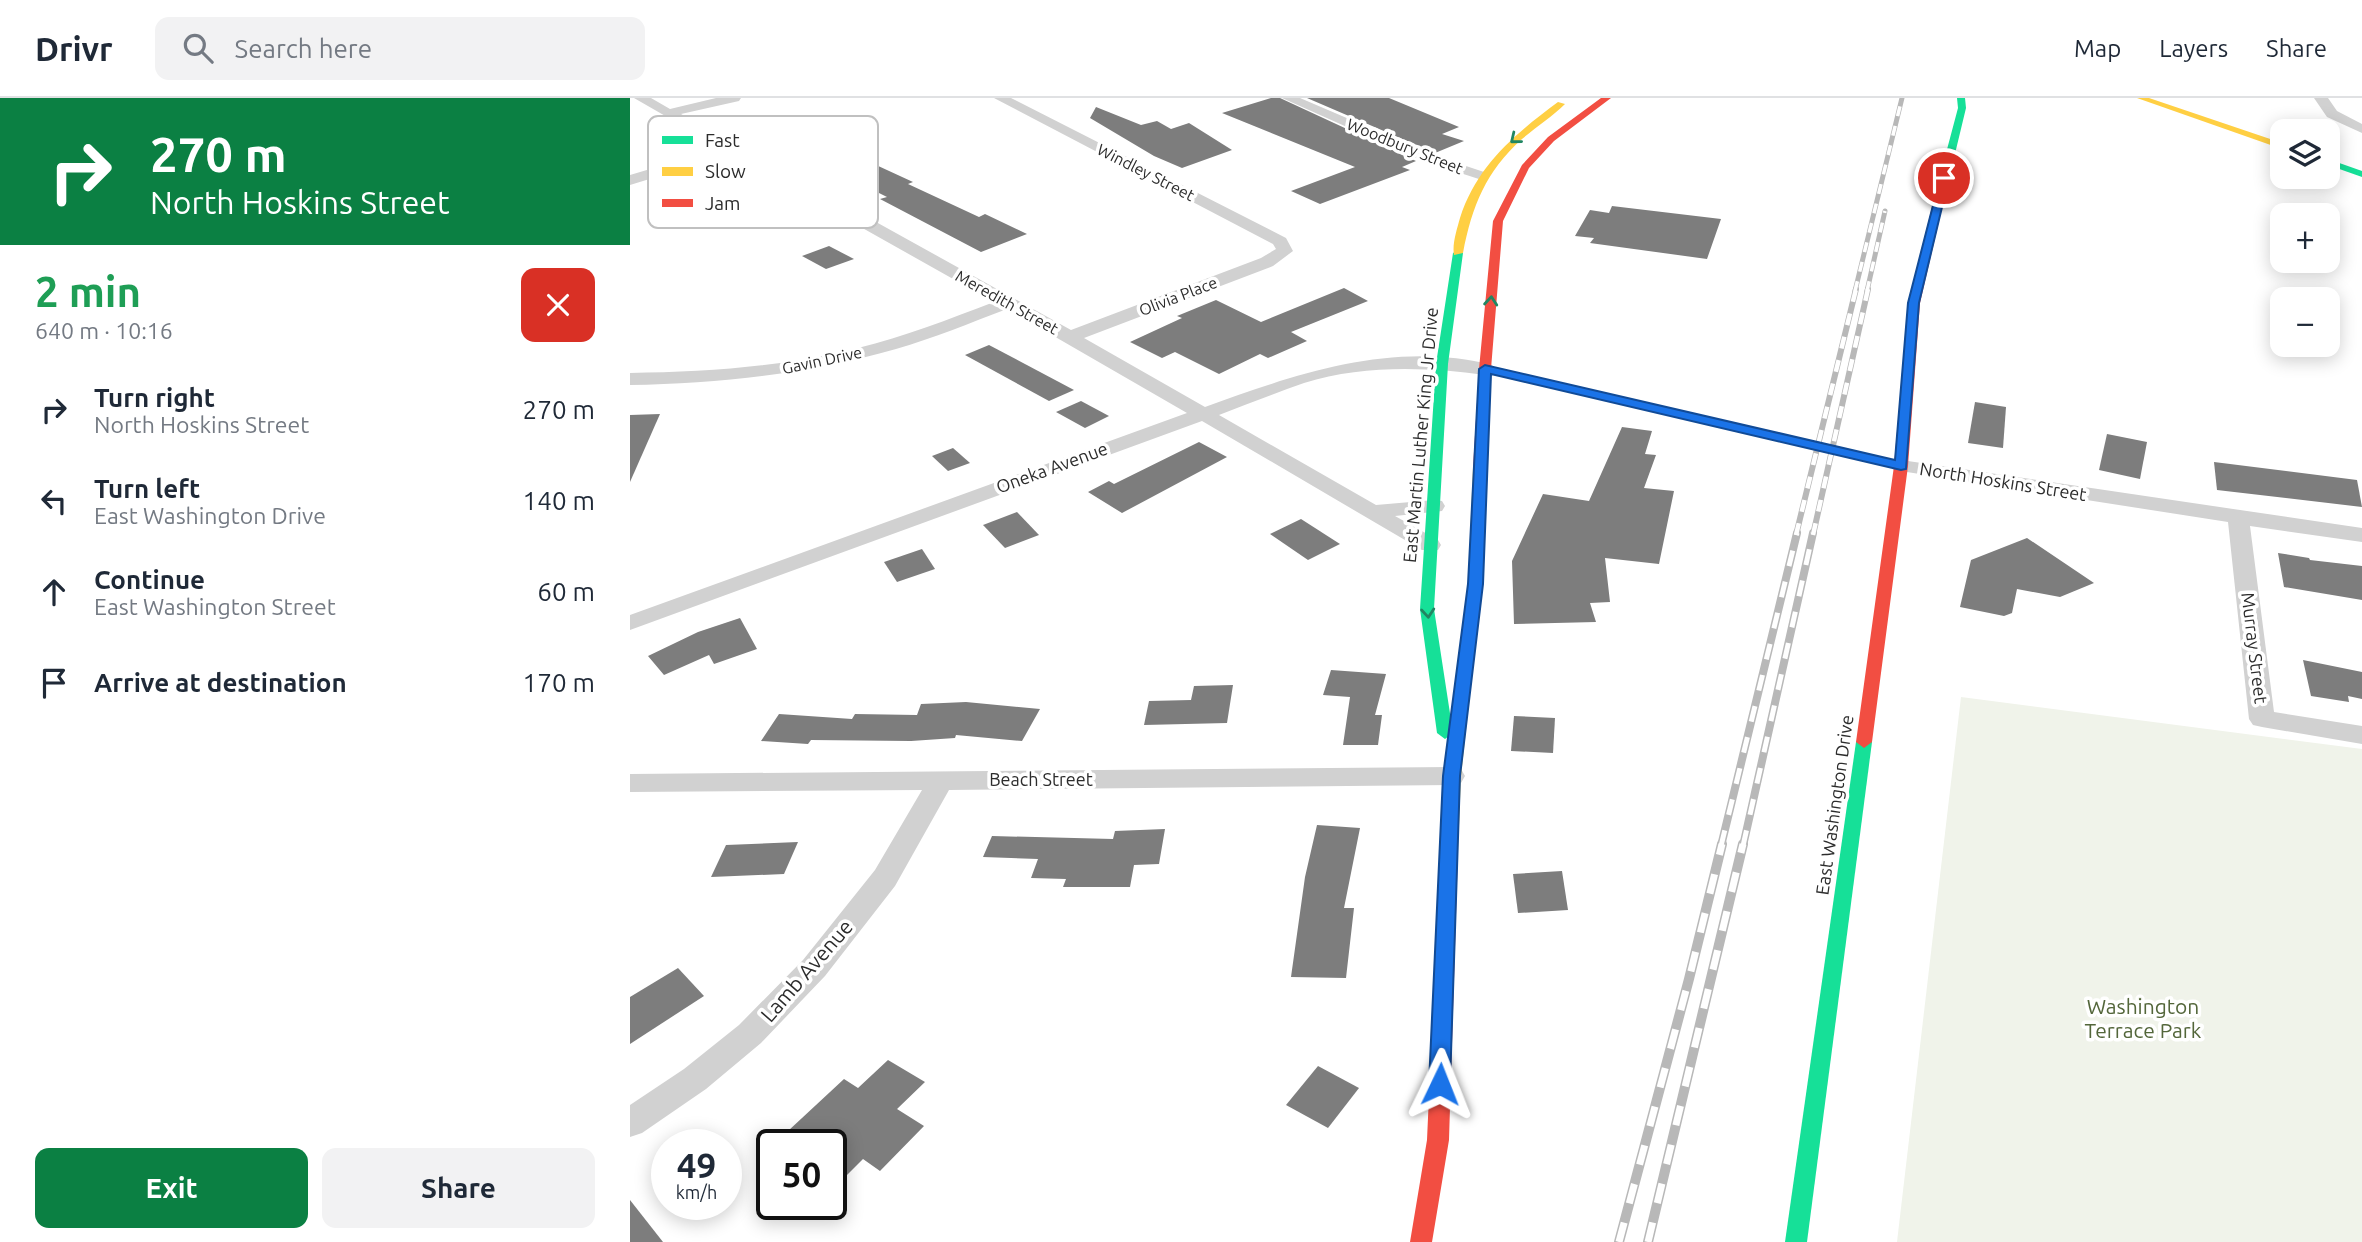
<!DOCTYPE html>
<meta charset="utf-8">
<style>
body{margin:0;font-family:Ubuntu,sans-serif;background:#f2f2f3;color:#1f2937;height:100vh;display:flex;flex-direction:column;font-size:26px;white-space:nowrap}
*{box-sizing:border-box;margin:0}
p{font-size:23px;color:#747a83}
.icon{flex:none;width:38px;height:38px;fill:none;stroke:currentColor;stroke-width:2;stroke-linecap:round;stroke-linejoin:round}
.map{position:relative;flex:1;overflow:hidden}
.drawer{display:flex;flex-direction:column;background:#fff;width:630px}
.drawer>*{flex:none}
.guide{background:#0b8043;color:#fff;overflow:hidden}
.tools{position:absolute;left:1640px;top:21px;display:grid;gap:14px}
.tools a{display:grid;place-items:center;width:70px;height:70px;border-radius:14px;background:#fff;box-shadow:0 4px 18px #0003;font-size:35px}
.speed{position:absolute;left:21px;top:1031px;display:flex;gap:14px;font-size:35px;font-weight:700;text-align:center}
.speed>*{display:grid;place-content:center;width:91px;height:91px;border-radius:50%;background:#fff;box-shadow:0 4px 18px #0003;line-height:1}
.speed small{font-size:18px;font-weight:400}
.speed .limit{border:4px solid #111;border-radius:10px;background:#fff;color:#111}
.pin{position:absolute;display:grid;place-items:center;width:60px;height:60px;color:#fff;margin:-30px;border:4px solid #fff;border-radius:50%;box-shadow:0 2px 7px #0007}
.me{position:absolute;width:77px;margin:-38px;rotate:2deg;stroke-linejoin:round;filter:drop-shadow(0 0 5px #0008)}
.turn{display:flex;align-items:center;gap:24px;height:147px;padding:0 35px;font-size:32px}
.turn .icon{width:91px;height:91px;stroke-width:2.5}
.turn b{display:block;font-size:49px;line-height:60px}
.round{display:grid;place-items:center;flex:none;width:74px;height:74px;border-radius:14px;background:#f2f2f3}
.summary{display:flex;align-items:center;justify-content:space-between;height:119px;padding:0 35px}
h1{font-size:42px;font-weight:700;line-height:52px;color:#1e9e55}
.primary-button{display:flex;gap:14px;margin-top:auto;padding:14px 35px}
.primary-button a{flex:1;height:80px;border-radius:14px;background:#0b8043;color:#fff;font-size:28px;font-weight:700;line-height:80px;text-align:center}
.primary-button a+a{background:#f2f2f3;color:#1f2937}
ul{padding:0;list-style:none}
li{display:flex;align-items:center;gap:21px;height:91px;padding:0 35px}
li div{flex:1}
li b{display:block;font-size:26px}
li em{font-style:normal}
header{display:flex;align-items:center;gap:42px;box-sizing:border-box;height:98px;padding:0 35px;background:#fff;border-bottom:2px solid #e0e1e3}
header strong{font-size:33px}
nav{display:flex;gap:38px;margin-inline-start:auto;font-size:24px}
.search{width:490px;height:63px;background:#f2f2f3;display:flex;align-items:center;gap:18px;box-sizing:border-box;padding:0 24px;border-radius:14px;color:#747a83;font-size:26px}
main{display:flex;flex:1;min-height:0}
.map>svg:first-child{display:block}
.green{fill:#f0f3ea}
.building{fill:#7d7d7d}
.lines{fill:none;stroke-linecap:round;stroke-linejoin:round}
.street{fill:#d1d1d1;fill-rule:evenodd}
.fast{fill:#16e098;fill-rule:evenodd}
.slow{fill:#ffcf43;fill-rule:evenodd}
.jam{fill:#f24e42;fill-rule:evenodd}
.rail-far3-casing{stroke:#b8b8b8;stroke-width:5}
.rail-far2-casing{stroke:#b8b8b8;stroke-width:6}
.rail-far1-casing{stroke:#b8b8b8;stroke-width:8}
.rail-casing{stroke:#b8b8b8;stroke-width:10}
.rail-far3{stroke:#fff;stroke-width:3.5;stroke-dasharray:10;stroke-linecap:butt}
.rail-far2{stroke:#fff;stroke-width:4.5;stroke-dasharray:12;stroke-linecap:butt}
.rail-far1{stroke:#fff;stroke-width:5;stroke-dasharray:16;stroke-linecap:butt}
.rail{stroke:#fff;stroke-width:7;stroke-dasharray:20;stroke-linecap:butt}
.oneway{stroke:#218662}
.route{fill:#1a73e8;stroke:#114b97;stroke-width:2}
.labels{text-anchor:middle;stroke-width:7;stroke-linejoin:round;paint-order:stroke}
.far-street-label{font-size:16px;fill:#2c2c2c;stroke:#fff}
.street-label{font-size:18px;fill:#2c2c2c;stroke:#fff}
.near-street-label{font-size:21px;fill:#2c2c2c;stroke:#fff}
.near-park-label{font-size:21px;fill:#53663a;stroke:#fff}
.key{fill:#fff;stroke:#c0c0c0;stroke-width:2}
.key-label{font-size:19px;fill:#2c2c2c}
</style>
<header>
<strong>Drivr</strong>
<div class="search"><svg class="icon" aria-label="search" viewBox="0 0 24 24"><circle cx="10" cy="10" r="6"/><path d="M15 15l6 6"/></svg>Search here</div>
<nav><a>Map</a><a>Layers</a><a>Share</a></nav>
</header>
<main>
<section class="drawer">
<div class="guide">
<div class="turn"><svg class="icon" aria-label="right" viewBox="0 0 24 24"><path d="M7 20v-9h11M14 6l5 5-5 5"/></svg><div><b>270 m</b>North Hoskins Street</div></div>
</div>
<div class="summary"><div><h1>2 min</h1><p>640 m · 10:16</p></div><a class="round" style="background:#d93025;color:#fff"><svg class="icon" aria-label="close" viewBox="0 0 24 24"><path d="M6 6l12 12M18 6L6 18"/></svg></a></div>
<ul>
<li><svg class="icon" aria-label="right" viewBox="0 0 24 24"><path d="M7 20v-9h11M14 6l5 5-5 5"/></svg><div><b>Turn right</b><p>North Hoskins Street</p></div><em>270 m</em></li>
<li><svg class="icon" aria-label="left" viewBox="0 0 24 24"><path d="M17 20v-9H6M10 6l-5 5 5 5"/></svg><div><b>Turn left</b><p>East Washington Drive</p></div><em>140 m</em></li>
<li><svg class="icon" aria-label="ahead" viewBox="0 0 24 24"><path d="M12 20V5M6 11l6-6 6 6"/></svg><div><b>Continue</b><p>East Washington Street</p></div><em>60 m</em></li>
<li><svg class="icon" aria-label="arrive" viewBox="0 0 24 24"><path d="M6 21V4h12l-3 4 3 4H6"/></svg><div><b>Arrive at destination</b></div><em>170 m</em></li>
</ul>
<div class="primary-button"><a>Exit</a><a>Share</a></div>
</section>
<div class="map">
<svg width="1732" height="1144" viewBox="0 0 1732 1144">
<rect width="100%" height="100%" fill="#fff"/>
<polygon class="green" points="1331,599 1732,651 1732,1144 1267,1144"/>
<g class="building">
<polygon points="641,0 650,0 786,63 772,69 780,72 690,106 661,93 725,69 592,15"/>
<polygon points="677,0 759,0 829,29 812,36 834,43 805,55"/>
<polygon points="466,9 511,27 527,23 541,31 559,25 602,52 552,70 524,58 460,20"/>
<polygon points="144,20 283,84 278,86 349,119 355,116 397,136 351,154 250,101 257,99 135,38"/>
<polygon points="982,108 1091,121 1077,161 960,145 964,140 945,138 960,112 979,115"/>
<polygon points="199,148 224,161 196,171 172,158"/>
<polygon points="714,190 738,203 661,234 677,243 638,260 630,256 589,276 545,254 532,260 500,244 552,220 547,218 586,202 631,224"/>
<polygon points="359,247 444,292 419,303 335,257"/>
<polygon points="451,303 479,318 455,330 426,314"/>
<polygon points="1345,304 1376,309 1373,350 1338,345"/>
<polygon points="30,316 0,384 0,317"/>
<polygon points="992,329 1022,333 1015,356 1026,357 1014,390 1044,393 1029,466 975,460 980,504 960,505 966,524 884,526 882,463 913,396 959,403"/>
<polygon points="1477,336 1517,344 1510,381 1469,372"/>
<polygon points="569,344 597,359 492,415 458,394 479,383 484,386"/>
<polygon points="323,350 340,365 318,373 302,358"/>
<polygon points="1584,364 1727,382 1732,409 1587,392"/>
<polygon points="387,414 409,437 375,450 353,427"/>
<polygon points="671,421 710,446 678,462 640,436"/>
<polygon points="1397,440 1464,485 1430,499 1387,491 1382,515 1374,518 1330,509 1341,462"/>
<polygon points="292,451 305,471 267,484 254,464"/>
<polygon points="1648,455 1679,460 1680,462 1732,468 1732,502 1654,489"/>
<polygon points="110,520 127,551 84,566 79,557 34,577 18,558 68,534"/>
<polygon points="1673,562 1732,574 1732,601 1718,598 1719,604 1681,598"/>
<polygon points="701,572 756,576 745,617 752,617 748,647 713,647 720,599 693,597"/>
<polygon points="603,587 597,625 514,627 519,603 561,602 564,588"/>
<polygon points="336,604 410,611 392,643 326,637 325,640 281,643 181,642 178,646 131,643 149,616 222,621 225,616 287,617 291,606"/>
<polygon points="884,618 925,620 923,655 881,653"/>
<polygon points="687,727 730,730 714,810 724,810 716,880 661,879 675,779"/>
<polygon points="535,731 529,766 504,767 500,789 433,789 436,781 401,780 408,761 353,759 362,738 483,741 485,733"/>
<polygon points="168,744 154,776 81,779 96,747"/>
<polygon points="932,773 938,812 888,815 883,776"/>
<polygon points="48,870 74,898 0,946 0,899"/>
<polygon points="258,962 295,984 267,1011 294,1028 250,1073 233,1061 201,1093 201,1046 144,1046 214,981 228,990"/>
<polygon points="688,968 729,990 698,1030 656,1007"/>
<polygon points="0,1102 33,1144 0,1144"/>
</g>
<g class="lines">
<g class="street">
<path d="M4 0H21L40 11 86 0H111L109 3 51 16 441 232 631 160 646 151 643 146 364 0H381L656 140 663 153 643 168 454 240 575 309C666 276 763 242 862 267L864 271 862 275 855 277C796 269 732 267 674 285 646 295 617 306 589 317L746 407 804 402 812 403 815 408 812 413 765 418 808 442 811 447 808 452H792L572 323 0 532V517L557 315 377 211C340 225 304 240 266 251 179 276 90 285 0 287V275C76 274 153 269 228 250 274 239 319 221 364 204L101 56 0 87V77L91 50Z"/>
<polygon points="652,0 670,0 803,57 857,75 859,78 852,82 793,63"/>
<polygon points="1684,0 1698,0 1707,13 1732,26 1732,35 1697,19"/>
<polygon points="1271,362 1732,430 1732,444 1620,428 1644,614 1732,628 1732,646 1632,629 1623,627 1619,621 1598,424 1264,372 1261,368 1264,364"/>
<polygon points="822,669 831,671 835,678 831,685 822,687 319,692 265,788 195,878 131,945 76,991 12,1035 0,1039 0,1007 54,971 109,927 173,862 245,772 292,692 0,694 0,676"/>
</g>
<g class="fast">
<polygon points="1327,0 1335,0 1336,10 1317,89 1312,92 1307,89 1328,10"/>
<polygon points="1698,61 1732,73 1732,79 1698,67"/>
<polygon points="828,152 833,155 818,266 804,511 823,635 815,641 807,635 790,511 806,266 823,155"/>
<polygon points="1234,638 1242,644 1177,1144 1155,1144 1226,644"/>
</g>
<g class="slow">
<polygon points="1507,0 1519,0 1652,45 1652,51"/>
<path d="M928 4 935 6C922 19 906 29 892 41 856 73 842 108 833 155L824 157C822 146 827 131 830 120 847 67 885 36 928 4Z"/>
<polygon points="855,267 1271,364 1278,368 1271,372 851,274 849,271"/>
<polygon points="850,366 857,370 852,486 831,678 828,752 825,757 813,757 810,752 813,678 838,486 843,370"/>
</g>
<g class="jam">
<polygon points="971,0 981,0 924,43 899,70 873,123 861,271 857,370 850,374 845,373 843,370 849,271 863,123 892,67 918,39"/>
<polygon points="1312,86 1317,89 1290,205 1278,368 1242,644 1234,650 1226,644 1264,368 1278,205 1307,89"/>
<polygon points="819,745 825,747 828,752 819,1042 802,1144 780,1144 797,1042 810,752 813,747"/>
</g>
<defs>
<g id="rail-far3">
<polyline points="1225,193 1272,0"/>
<polyline points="1237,193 1255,113"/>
</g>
<g id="rail-far2">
<polyline points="1166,437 1226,191"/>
<polyline points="1183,437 1238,191"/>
</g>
<g id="rail-far1">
<polyline points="1091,748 1167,435"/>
<polyline points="1113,748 1183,435"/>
</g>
<g id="rail">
<polyline points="989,1144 1059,881 1092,746"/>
<polyline points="1018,1144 1113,746"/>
</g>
</defs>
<use href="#rail-far3" class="rail-far3-casing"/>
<use href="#rail-far2" class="rail-far2-casing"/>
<use href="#rail-far1" class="rail-far1-casing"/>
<use href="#rail" class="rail-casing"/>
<use href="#rail-far3" class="rail-far3"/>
<use href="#rail-far2" class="rail-far2"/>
<use href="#rail-far1" class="rail-far1"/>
<use href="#rail" class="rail"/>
</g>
<defs><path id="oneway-chevron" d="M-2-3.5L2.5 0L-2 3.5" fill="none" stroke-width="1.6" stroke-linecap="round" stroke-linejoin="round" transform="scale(1.75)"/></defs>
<g class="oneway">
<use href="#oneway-chevron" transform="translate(885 41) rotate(141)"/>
<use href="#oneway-chevron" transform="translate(861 203) rotate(-85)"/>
<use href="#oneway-chevron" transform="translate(798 515) rotate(85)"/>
</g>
<polygon class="route" points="1314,77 1319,80 1289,205 1276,371 1271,372 861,276 853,486 830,678 820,986 817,992 810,995 802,992 799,986 813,678 838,486 849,271 855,267 1265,362 1278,205 1310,80"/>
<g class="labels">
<g class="far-street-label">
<text transform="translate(775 48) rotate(22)" y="6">Woodbury Street</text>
<text transform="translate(516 74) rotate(27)" y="6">Windley Street</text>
<text transform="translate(548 198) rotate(-21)" y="6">Olivia Place</text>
<text transform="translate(377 204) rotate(29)" y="6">Meredith Street</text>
<text transform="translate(192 262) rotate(-12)" y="6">Gavin Drive</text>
</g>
<g class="street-label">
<text transform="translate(791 337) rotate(-85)" y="6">East Martin Luther King Jr Drive</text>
<text transform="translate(422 370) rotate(-20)" y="6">Oneka Avenue</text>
<text transform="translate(1373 384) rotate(9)" y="6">North Hoskins Street</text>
<text transform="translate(1624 550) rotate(83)" y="6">Murray Street</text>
<text x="411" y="688">Beach Street</text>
<text transform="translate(1205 707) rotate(-82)" y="6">East Washington Drive</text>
</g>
<g class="near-street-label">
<text transform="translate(177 873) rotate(-49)" y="7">Lamb Avenue</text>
</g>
<g class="near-park-label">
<text x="1513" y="916">Washington<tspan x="1513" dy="24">Terrace Park</tspan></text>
</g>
</g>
<rect x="18" y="18" width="230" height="112" rx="10" class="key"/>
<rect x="32" y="38" width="31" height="8" fill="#16e098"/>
<rect x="32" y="69" width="31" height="9" fill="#ffcf43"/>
<rect x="32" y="101" width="31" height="8" fill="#f24e42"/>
<g class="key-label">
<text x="75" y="49">Fast</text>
<text x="75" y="80">Slow</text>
<text x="75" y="112">Jam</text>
</g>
</svg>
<div class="tools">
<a><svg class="icon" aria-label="layers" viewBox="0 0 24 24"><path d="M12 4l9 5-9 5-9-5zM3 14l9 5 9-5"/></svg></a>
<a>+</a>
<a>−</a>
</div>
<div class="speed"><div>49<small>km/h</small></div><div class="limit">50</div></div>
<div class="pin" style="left:1314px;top:80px;background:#d93025"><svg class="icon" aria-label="arrive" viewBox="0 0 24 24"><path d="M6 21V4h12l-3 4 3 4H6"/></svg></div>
<svg class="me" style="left:810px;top:986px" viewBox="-20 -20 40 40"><path d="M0-17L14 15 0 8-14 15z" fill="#1a73e8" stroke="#fff" stroke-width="4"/></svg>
</div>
</main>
